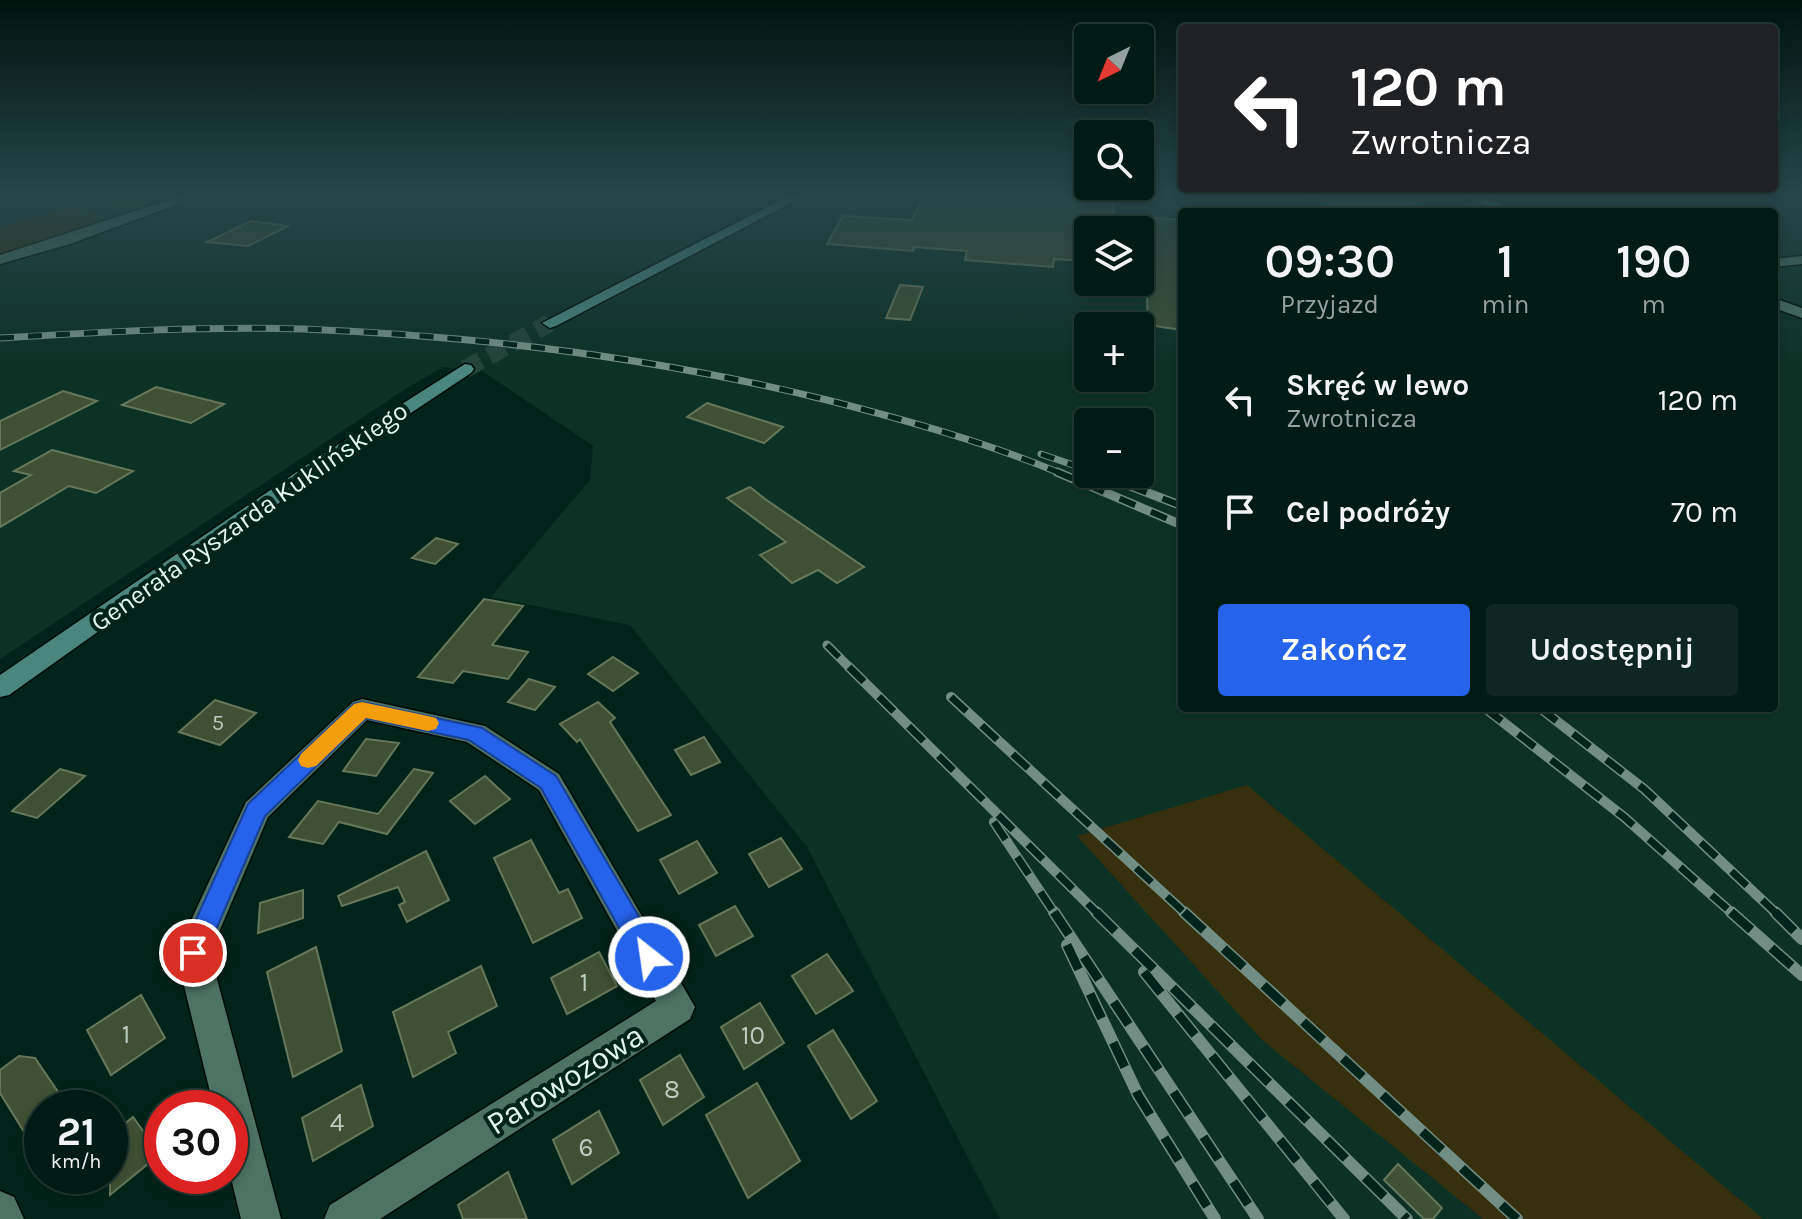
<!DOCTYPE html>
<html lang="pl">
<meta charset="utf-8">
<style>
body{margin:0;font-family:Karla,sans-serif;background:#0e2821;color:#f1f3f6;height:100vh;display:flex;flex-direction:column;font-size:30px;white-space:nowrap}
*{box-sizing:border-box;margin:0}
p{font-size:26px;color:#95a1a0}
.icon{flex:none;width:44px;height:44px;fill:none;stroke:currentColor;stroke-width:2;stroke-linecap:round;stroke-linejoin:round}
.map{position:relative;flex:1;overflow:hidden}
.details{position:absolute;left:1178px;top:208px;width:600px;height:504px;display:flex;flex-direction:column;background:#001b13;border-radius:8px;box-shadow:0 4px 12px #0003,0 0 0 2px #223933}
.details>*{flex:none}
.top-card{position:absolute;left:1178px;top:24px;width:600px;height:168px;border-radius:8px;box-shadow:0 4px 12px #0003,0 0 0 2px #223933;background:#202124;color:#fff;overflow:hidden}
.needle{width:52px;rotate:223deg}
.fabs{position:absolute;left:1074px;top:24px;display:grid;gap:16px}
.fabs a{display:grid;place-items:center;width:80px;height:80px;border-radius:8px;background:#001b13;box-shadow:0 4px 12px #0003,0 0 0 2px #223933;font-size:40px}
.speed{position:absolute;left:24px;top:1090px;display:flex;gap:16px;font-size:40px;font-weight:700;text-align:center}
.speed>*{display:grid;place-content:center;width:104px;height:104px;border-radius:50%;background:#001b13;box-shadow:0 4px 12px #0003,0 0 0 2px #223933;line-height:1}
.speed small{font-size:20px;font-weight:400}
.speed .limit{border:12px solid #d22;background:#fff;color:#111}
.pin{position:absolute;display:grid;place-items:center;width:68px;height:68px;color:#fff;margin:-34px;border:4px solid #fff;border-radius:50%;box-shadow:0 2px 8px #0007}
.me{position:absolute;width:88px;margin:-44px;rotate:330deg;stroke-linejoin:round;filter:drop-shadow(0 0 6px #0008)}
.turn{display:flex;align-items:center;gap:28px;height:168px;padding:0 40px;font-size:36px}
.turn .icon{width:104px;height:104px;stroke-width:2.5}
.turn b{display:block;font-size:56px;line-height:68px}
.eta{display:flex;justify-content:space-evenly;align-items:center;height:136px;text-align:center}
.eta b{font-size:48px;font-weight:600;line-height:56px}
.cta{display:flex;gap:16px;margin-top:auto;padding:16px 40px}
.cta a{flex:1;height:92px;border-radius:8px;background:#2563eb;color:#fff;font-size:32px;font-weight:600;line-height:92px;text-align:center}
.cta a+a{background:#0e2821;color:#f1f3f6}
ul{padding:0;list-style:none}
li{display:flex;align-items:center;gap:24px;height:112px;padding:0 40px}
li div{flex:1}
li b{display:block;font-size:30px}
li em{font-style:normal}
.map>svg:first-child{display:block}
.built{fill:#0c3226;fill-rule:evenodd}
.green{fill:#36300e}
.building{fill:#3f5034;stroke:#66785b;stroke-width:2}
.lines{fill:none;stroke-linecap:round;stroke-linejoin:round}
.secondary-tunnel{stroke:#224439;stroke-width:18;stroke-dasharray:18 9;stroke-linecap:butt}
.minor-casing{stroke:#000b06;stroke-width:3}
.tertiary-casing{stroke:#000b06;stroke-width:3}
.secondary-casing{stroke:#000b06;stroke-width:3}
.minor{fill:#4c7364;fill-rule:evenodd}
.tertiary{fill:#4c7364;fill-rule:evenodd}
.secondary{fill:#4a867e;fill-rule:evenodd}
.rail-far3-casing{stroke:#728e84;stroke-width:7}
.rail-far2-casing{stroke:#728e84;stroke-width:9}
.rail-far1-casing{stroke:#728e84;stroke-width:10}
.rail-casing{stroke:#728e84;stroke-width:12}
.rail-far3{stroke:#002419;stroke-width:5;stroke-dasharray:14;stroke-linecap:butt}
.rail-far2{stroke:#002419;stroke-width:6;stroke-dasharray:17;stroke-linecap:butt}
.rail-far1{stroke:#002419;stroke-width:7;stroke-dasharray:21;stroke-linecap:butt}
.rail{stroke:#002419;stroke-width:9;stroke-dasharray:27;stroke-linecap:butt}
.route{fill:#2563eb;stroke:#184099;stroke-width:2}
.slow{fill:#f59e0b}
.labels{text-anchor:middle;stroke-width:8;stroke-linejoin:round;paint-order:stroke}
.number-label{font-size:22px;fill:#b8ccbf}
.street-label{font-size:26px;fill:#e1f6ed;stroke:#002419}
.near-number-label{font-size:26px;fill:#b8ccbf}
.near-street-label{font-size:32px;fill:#e1f6ed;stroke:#002419}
</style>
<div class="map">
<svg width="1802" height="1219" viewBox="0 0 1802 1219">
<rect width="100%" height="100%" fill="#002419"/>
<path class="built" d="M0 194H1802V1219H1000L807 847 630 625 491 597 590 480 593 446 482 371 443 367 399 393 0 659ZM1182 212H1774V708H1182ZM1088 230H1140V282H1088ZM1088 326H1140V378H1088ZM1088 422H1140V474H1088Z"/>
<g class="green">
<path d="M110 194H191C163 204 134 218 105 208L109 206 93 202Z"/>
<polygon points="71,207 80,207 107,220 104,224 0,256 0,227"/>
<polygon points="1247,785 1763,1219 1483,1219 1262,1040 1077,836"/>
</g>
<g class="building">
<polygon points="924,194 1075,197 1076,194 1113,194 1113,230 1088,230 1088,261 1054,259 1053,267 965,260 967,251 914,247 913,251 827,244 843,216 912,220"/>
<polygon points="1309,194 1426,194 1427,199 1382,212 1352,212"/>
<polygon points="1140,217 1182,220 1182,330 1148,325 1146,266 1140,265"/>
<polygon points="251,221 288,226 248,246 207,242"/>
<polygon points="900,285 923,287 910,320 886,318"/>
<polygon points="156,387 224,404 191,423 122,405"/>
<polygon points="63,391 97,401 0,450 0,421"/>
<polygon points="707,403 783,427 764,443 687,417"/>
<polygon points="52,450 133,471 96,493 69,486 0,527 0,493 31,475 14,471"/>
<polygon points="750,487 765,499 864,567 837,583 818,570 792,583 760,555 786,542 727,498"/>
<polygon points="436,538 458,544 435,564 412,558"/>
<polygon points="484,599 523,606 492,645 528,652 508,679 463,671 453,683 418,677"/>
<polygon points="613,657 638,673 613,691 588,674"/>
<polygon points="529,679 555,687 535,710 508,702"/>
<polygon points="215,700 256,713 220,745 179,732"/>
<polygon points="598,702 615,718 610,722 671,815 638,831 580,739 577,742 560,724"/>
<polygon points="704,737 720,762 691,775 675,750"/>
<polygon points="366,739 399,743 376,776 343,771"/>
<polygon points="60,769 85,776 37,818 12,811"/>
<polygon points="414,769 433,773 387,834 339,822 323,844 289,837 318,801 378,814"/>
<polygon points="485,776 510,799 475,824 450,801"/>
<polygon points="781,838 802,869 769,887 749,854"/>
<polygon points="531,840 559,893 568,889 582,918 533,943 494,858"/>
<polygon points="697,841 717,873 679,894 660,860"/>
<polygon points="426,851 449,900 407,922 399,905 405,902 398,887 342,906 338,896"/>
<polygon points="303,890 303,918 258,933 260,903"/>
<polygon points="735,906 753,936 716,956 699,925"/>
<polygon points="316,947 342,1051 293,1077 267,972"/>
<polygon points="599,952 617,986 567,1014 551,978"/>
<polygon points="827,954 853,991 816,1014 792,976"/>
<polygon points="481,966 497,1006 448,1032 456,1053 413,1077 393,1012"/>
<polygon points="141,995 165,1038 111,1075 87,1030"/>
<polygon points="760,1003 784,1043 744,1069 721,1027"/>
<polygon points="833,1030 877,1101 851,1119 808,1046"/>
<polygon points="680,1055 704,1097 663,1125 640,1080"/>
<polygon points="19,1056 35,1058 69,1108 42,1108 42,1161 0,1093 0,1070"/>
<polygon points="757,1083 800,1161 748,1198 706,1115"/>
<polygon points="361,1085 373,1126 313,1161 302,1118"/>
<polygon points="599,1111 619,1153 572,1184 553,1140"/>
<polygon points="133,1117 160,1154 110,1195 110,1136"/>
<polygon points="1398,1164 1442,1208 1433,1219 1424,1219 1384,1180"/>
<polygon points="508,1172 527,1219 463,1219 458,1205"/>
</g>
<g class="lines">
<polyline class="secondary-tunnel" points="465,369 550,323"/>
<defs>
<g id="minor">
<polygon points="187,194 205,194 70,244 0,264 0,255"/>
<polygon points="1802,256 1802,264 1774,267 1774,259"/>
<polygon points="362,699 485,726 559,774 695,1007 690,1019 380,1219 324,1219 330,1205 656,1001 539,790 467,742 367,720 268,817 210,953 281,1219 241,1219 230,1174 230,1108 214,1108 176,953 246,802 353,702"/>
<polygon points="0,1191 14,1197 24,1219 0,1219"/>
</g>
<g id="tertiary">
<polygon points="1457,194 1475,194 1521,212 1501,212"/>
<polygon points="1774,298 1802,308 1802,318 1774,308"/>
</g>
<g id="secondary">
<polygon points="792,194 808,194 556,326 550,328 542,323"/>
<polygon points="465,364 471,365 474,369 471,373 334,464 9,695 0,697 0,675 320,456"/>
</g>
</defs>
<use href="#minor" class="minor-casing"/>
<use href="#tertiary" class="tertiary-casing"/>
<use href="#secondary" class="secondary-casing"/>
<use href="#minor" class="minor"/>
<use href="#tertiary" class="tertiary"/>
<use href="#secondary" class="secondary"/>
<defs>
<g id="rail-far3">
<path d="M0 338C101 332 202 326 303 329 481 336 658 358 831 401 909 421 988 443 1062 474"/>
<polyline points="1041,454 1088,470"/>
</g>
<g id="rail-far2">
<polyline points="1057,472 1182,525"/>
<polyline points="1099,474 1182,506"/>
<polyline points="827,645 851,669"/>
</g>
<g id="rail-far1">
<polyline points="849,667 1098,914"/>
<polyline points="951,697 1186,914"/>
<polyline points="1485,708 1624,817 1733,914"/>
<polyline points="1540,708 1644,789 1777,914"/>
<polyline points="994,822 1055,914"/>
</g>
<g id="rail">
<polyline points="1054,912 1258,1219"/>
<polyline points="1096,912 1407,1219"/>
<polyline points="1184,912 1517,1219"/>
<polyline points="1731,912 1802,975"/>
<polyline points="1775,912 1802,939"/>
<polyline points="1067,945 1138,1095 1215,1219"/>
<polyline points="1144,972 1344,1219"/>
</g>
</defs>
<use href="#rail-far3" class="rail-far3-casing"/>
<use href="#rail-far2" class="rail-far2-casing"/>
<use href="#rail-far1" class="rail-far1-casing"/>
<use href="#rail" class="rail-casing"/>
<use href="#rail-far3" class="rail-far3"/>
<use href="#rail-far2" class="rail-far2"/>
<use href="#rail-far1" class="rail-far1"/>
<use href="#rail" class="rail"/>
</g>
<linearGradient id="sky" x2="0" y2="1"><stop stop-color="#00140e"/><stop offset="0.53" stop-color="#264549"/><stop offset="1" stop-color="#264549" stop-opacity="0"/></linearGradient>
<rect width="1802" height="364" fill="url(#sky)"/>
<polygon class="route" points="362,702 482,728 556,776 658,949 661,957 658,965 649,969 640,965 541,788 469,740 366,718 265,816 202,962 193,965 185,962 181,953 248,804 354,704"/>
<polygon class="slow" points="362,702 428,716 436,718 439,723 436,729 428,731 366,718 316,766 308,768 301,766 298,760 301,754 354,704"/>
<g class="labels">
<g class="number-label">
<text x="218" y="730">5</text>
</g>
<g class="street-label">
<text transform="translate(249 516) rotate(-35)" y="9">Generała Ryszarda Kuklińskiego</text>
</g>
<g class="near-number-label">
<text x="584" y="991">1</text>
<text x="126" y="1043">1</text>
<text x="753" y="1044">10</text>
<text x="672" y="1098">8</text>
<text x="337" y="1131">4</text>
<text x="586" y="1156">6</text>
</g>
<g class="near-street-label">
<text transform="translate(565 1079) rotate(-32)" y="11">Parowozowa</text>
</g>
</g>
</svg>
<div class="fabs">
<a><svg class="needle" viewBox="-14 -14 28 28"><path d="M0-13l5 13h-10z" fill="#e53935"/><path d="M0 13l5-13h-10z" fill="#95a1a0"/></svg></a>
<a><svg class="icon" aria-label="search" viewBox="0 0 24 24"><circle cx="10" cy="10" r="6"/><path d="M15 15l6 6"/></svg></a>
<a><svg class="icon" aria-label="layers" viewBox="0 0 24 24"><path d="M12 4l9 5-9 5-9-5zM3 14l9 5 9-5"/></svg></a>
<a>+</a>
<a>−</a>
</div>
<div class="speed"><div>21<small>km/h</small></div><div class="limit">30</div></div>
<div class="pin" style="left:193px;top:953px;background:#d93025"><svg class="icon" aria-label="arrive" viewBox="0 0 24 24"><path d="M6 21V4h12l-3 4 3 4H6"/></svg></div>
<svg class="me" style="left:649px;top:957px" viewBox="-20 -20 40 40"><circle r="17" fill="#2563eb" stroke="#fff" stroke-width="3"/><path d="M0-11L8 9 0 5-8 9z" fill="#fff"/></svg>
<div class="top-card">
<div class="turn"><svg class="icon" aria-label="left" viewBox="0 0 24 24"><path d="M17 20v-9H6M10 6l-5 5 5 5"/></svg><div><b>120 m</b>Zwrotnicza</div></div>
</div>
<section class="details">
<div class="eta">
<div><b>09:30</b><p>Przyjazd</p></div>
<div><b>1</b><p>min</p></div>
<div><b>190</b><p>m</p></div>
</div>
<ul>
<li><svg class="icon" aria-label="left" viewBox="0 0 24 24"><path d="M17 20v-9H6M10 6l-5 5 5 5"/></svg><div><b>Skręć w lewo</b><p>Zwrotnicza</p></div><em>120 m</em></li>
<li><svg class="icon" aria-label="arrive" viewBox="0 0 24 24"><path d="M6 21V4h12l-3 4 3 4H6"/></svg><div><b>Cel podróży</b></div><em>70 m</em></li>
</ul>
<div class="cta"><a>Zakończ</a><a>Udostępnij</a></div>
</section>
</div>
